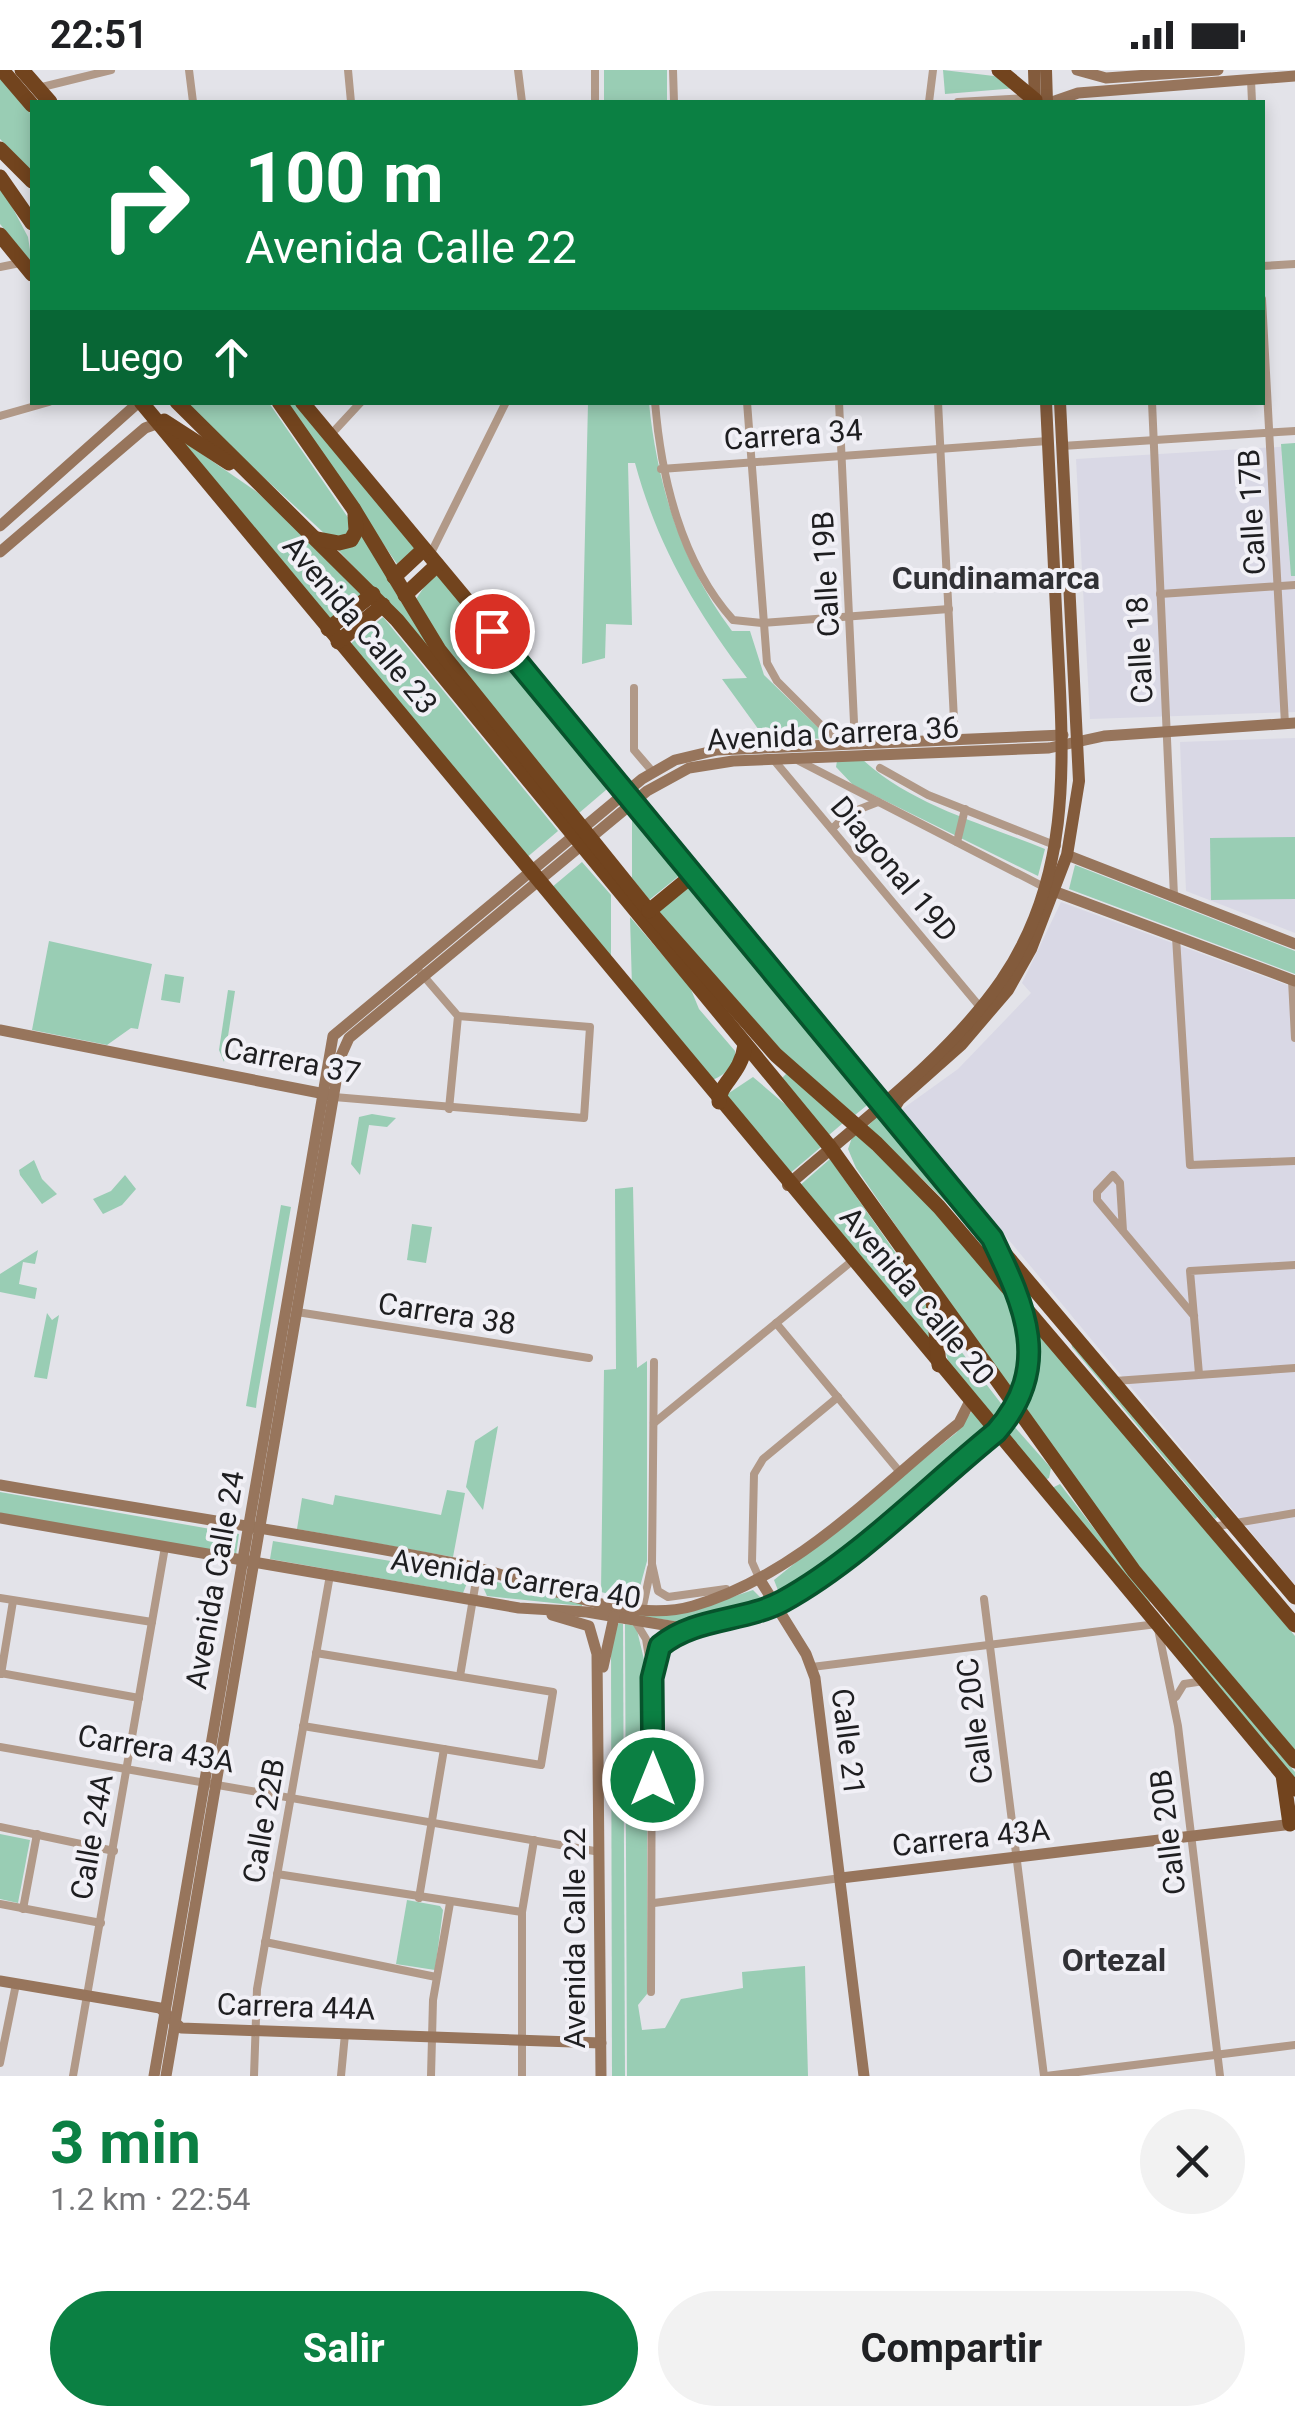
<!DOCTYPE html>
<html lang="es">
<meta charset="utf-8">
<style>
body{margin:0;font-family:Roboto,sans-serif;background:#f2f2f2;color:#202124;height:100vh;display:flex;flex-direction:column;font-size:38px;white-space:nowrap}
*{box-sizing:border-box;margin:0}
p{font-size:32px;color:#757577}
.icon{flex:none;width:55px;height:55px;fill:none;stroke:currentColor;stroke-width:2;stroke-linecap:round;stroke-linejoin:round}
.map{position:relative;height:2006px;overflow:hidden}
.details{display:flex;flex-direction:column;background:#fff;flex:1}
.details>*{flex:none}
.hud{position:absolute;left:30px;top:30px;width:1235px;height:305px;border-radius:0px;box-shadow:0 5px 15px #0003;background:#0b8043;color:#fff;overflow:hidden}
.pin{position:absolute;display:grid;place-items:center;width:85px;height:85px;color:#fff;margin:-42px;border:5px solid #fff;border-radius:50%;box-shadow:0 2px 10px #0007}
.me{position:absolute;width:110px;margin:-55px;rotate:0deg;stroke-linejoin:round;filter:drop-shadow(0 0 8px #0008)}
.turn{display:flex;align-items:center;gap:35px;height:210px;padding:0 50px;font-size:45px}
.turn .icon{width:130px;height:130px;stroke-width:2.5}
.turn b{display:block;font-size:70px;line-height:85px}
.then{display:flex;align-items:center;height:95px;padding:0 50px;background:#0003;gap:20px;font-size:38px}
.round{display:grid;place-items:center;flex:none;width:105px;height:105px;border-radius:52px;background:#f2f2f2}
.overview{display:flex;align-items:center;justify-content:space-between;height:170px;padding:0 50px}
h1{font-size:60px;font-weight:700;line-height:75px;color:#0b8043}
.cta{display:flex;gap:20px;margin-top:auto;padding:20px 50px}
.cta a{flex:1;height:115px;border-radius:60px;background:#0b8043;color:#fff;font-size:40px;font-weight:700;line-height:115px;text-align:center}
.cta a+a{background:#f2f2f2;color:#202124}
.status{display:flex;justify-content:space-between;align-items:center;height:70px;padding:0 50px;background:#fff;direction:ltr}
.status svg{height:28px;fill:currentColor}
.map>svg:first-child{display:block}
.built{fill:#d9d8e5}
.green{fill:#99cdb4}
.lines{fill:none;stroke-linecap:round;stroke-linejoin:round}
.street{stroke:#b19988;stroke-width:8}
.secondary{stroke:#97755c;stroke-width:11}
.primary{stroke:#835b3c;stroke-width:12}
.highway{stroke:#72441e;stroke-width:15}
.route-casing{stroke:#07532c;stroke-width:25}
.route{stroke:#0b8043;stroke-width:18}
.labels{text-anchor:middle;stroke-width:8;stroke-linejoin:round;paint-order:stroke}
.street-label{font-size:30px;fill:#1e1e20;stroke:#f1f0f6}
.neighbourhood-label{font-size:32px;font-weight:bold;fill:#313135;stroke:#f1f0f6}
</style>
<div class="status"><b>22:51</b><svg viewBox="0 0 49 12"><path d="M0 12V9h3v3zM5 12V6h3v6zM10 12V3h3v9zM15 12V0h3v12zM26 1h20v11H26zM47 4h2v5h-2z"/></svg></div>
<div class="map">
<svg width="1295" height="2006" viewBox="0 0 1295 2006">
<rect width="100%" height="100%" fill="#e3e3e9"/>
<g class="built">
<polygon points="1295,376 1295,642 1090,649 1076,389"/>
<polygon points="1295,668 1295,863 1186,821 1180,672"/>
<polygon points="1061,832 1295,918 1295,1515 901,1040 958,999 1031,923 1022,913"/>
</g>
<g class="green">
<rect x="604" y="0" width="63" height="32"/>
<polygon points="943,0 994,6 1017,18 945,24"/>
<polygon points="0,6 32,42 32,102 0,69"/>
<polygon points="0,114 28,167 32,193 0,154"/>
<polygon points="183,333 269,333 349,449 348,467 325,464"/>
<polygon points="286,333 294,333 415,478 397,494"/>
<path d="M588 333H649C657 414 682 495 732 561H750L764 605 830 669 764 667 722 609 747 608C696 541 657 475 635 393H628L632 555 606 554 605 588 582 594Z"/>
<polygon points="180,369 257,422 365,523 327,551"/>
<polygon points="1295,373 1295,506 1291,506 1281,374"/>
<polygon points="360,460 401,532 444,594 338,480"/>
<polygon points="435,501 613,714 579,743 444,577 416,529"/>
<polygon points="383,547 558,761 525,789 349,575"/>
<path d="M862 689C911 735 984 754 1045 779L1038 806 853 715 836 697 837 691Z"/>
<polygon points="636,743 685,801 649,830 632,808 632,747"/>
<polygon points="1295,767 1295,829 1211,830 1210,768"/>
<polygon points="582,792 611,825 611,890 551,818"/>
<polygon points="1075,795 1295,881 1295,904 1069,819"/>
<polygon points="694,812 876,1028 855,1045 784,983 658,842"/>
<path d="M630 847 690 917 699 939 735 981C737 993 723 1008 711 1010L632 917Z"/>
<polygon points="49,871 152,894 138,959 131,958 107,975 32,960"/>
<polygon points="165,904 184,907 180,933 161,930"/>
<polygon points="228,920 235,921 224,992 219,980"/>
<polygon points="787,1003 843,1053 829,1065 782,1008"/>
<polygon points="753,1007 793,1041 821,1077 788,1105 726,1025"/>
<polygon points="881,1042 889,1060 953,1139 868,1056"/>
<polygon points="372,1044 396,1048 387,1057 369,1055 360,1105 351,1094 359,1047"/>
<path d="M854 1062C895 1103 1001 1199 1017 1250 1026 1277 1021 1300 1014 1327L856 1098 848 1079Z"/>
<polygon points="830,1089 925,1225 932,1239 930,1278 798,1117"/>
<polygon points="34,1090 42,1109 57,1124 42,1134 20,1105 19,1100"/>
<polygon points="125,1105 136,1119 122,1135 103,1144 93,1129 111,1121"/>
<polygon points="633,1117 637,1298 647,1291 647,1491 638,1524 629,1529 601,1522 604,1300 616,1299 615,1119"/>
<polygon points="281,1135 291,1137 257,1329 256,1338 246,1336"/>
<polygon points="412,1154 432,1157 426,1193 407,1190"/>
<polygon points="38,1180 35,1194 23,1192 19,1214 37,1218 35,1229 0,1222 0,1204"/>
<polygon points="47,1243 52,1250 59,1245 47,1309 34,1307"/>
<path d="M944 1259 1006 1340 994 1355C969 1326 941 1300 944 1259Z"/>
<polygon points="1035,1260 1295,1566 1295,1680 1135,1491 1023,1338 1037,1300"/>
<polygon points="1069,1260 1221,1444 1215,1449 1072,1277"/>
<polygon points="972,1341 989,1361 828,1494 779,1523 774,1510 956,1363"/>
<polygon points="1013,1355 1051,1398 1049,1408 1043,1411 1006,1361"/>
<polygon points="498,1356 483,1440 466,1417 475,1371"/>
<polygon points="1060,1414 1150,1532 1149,1538 1052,1418"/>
<polygon points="447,1420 465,1423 453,1487 297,1459 302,1428 333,1435 335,1425 441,1445"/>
<polygon points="0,1422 239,1464 236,1485 0,1443"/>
<polygon points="273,1471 467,1504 469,1508 463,1523 270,1489"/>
<polygon points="489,1510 582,1533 582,1536 487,1526 483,1517"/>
<polygon points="753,1520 762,1529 758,1536 680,1552 635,1545 684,1543"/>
<polygon points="619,1553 623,1554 625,2006 612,2006 611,1577 613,1558"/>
<polygon points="625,1554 636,1556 647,1602 647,1924 638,1935 642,1960 665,1958 681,1929 743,1918 742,1902 805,1896 808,2006 627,2006"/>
<polygon points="1170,1554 1295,1702 1295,1713 1170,1563"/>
<polygon points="0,1764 30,1770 18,1833 0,1829"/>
<polygon points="407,1830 440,1836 443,1840 435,1900 396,1894"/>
</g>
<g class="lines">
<g class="street">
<polyline points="189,0 193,32"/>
<polyline points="348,0 351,32"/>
<polyline points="518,0 522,32"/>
<polyline points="595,0 595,32"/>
<polyline points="673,0 674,32"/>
<polyline points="1251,10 1252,32"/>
<polyline points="38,18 111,0"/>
<polyline points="929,32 933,0"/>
<polyline points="958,32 1026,28"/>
<polyline points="1262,196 1295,194"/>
<polyline points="0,197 20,193"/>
<polyline points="1262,229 1285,654"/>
<path d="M655 332C661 407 681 492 733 550L762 553 949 539"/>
<polyline points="747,332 767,593 777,611 841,675"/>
<polyline points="839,332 855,674"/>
<polyline points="938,332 955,670"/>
<polyline points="1152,332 1174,826"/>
<polyline points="0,346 49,332"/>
<polyline points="336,359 361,332"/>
<polyline points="1062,376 1295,361"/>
<polyline points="661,399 1048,371"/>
<polyline points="430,485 506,332"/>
<polyline points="1160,524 1295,515"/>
<polyline points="634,618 634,680 652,701"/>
<polyline points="773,689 980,937"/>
<polyline points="799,691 1044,817"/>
<polyline points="880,698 928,725 1057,776"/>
<polyline points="832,759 847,744 878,732"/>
<polyline points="957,772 965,739"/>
<polyline points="1176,867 1190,1095 1295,1091"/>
<polyline points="421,903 458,946 449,1039"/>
<polyline points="1292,910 1295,968"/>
<polyline points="334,1027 584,1048 590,957 458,946"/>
<polyline points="1123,1161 1120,1113 1113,1105 1097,1122 1097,1130 1194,1246"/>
<polyline points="297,1242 589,1288"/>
<polyline points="776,1253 899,1401"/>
<polyline points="654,1292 652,1494 658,1521 668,1527 726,1519"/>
<polyline points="1199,1304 1190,1201 1295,1195"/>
<polyline points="1115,1311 1295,1298"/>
<polyline points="654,1353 852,1191"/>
<polyline points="1212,1457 1295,1443"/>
<polyline points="760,1510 752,1492 754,1404 763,1389 838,1327"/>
<polyline points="0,1528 152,1552"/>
<polyline points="984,1529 1044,2006"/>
<polyline points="642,1541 651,1498"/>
<polyline points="635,1551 646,1569 652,1607 651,1922"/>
<polyline points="1158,1559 1178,1656 1220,2006"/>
<polyline points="812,1597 1157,1554"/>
<polyline points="654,1598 660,1575 697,1556"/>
<polyline points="0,1603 139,1628"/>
<polyline points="1,1604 13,1531"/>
<polyline points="460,1606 478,1499"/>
<polyline points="1176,1627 1184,1614 1204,1611"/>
<polyline points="303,1656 541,1695 553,1622 316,1583"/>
<polyline points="0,1677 600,1782"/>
<polyline points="0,1757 114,1781"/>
<polyline points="277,1804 522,1842"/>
<polyline points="419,1828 444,1679"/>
<polyline points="654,1833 841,1808"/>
<polyline points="0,1834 101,1853"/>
<polyline points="23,1839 37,1764"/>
<polyline points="265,1872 436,1907"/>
<polyline points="0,1993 16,1914"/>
<polyline points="73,2006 165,1477"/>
<polyline points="254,2006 257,1919 330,1505"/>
<polyline points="341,2006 345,1964"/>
<polyline points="431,2006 433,1930 450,1833"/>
<polyline points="522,2006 522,1842 534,1770"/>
<polyline points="1046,2006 1295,1975"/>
</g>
<g class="secondary">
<polyline points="1077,0 1106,8 1218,0"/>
<polyline points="1052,32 1078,23 1295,6"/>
<polyline points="0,456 139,332"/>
<polyline points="0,482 145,358 159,353"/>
<polyline points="1067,785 1295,874"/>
<polyline points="1056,822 1295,911"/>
<polyline points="0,960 330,1025"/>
<path d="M0 1415C154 1442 310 1464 464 1495 532 1509 625 1556 693 1536 799 1505 875 1420 959 1353L970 1331"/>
<path d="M0 1448 519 1538 587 1542 676 1557 766 1539 833 1498 996 1362C1045 1306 1029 1247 1000 1184"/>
<polyline points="760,1510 806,1584 815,1608 864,2006"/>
<polyline points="552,1545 589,1556 597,1584 601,2006"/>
<polyline points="603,1597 614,1547"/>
<polyline points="841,1808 1293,1754"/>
<polyline points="0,1911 160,1938 181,1958 601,1973"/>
<polyline points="154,2006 333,966 642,709 675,690 717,680 1063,665"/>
<polyline points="166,2006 340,988 349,968 647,721 689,698 733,691 1049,678 1104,666 1295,653"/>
</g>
<g class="primary">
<polyline points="1034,0 1035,32"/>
<polyline points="1046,0 1047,32"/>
<polyline points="891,1043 899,1030 961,975 1008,920 1031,879 1067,785 1079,711 1060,332"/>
<path d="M788 1115C860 1052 946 990 1001 911 1075 803 1063 683 1057 560 1053 484 1050 408 1046 332"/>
</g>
<g class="highway">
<polyline points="2,0 32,35"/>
<polyline points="22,0 50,32"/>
<polyline points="999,0 1035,30"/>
<polyline points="0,79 32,111"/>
<polyline points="0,107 32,153"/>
<polyline points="0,165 32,204"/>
<polyline points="141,332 1295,1719"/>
<polyline points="177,332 397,550 830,1077 1134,1501 1295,1691"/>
<polyline points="279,332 353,438 439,580 649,841 776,985 877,1074 939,1137 1295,1555"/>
<polyline points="302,332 855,997 937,1104 1295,1527"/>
<polyline points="164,351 229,393"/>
<polyline points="318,469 339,473 351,470 356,461 355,445"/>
<polyline points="394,507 424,479"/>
<polyline points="405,525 437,495"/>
<polyline points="328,559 373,524"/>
<polyline points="338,572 383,535"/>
<polyline points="649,841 694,804"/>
<path d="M719 1032C719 1013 741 1005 745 975"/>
<polyline points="933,1230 939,1295"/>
<polyline points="1283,1705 1290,1754"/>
</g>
</g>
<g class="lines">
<defs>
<path id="route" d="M492 561 992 1168C1025 1237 1053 1297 996 1362 928 1417 859 1489 783 1531 744 1552 695 1547 660 1576L652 1608 653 1710"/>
</defs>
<use href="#route" class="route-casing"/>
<use href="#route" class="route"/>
</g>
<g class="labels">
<g class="street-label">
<text transform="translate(793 365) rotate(-4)" y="10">Carrera 34</text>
<text transform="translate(1252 442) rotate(-93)" y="10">Calle 17B</text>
<text transform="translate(826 504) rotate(-93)" y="10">Calle 19B</text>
<text transform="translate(360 555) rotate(50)" y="10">Avenida Calle 23</text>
<text transform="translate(1140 580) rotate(-93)" y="10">Calle 18</text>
<text transform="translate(833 664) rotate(-3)" y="10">Avenida Carrera 36</text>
<text transform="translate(894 799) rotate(50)" y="10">Diagonal 19D</text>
<text transform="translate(292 991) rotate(11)" y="10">Carrera 37</text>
<text transform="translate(917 1226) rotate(50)" y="10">Avenida Calle 20</text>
<text transform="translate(447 1244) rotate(9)" y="10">Carrera 38</text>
<text transform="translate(516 1509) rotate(9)" y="10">Avenida Carrera 40</text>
<text transform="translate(215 1510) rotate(-80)" y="10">Avenida Calle 24</text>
<text transform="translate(975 1651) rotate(-97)" y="10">Calle 20C</text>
<text transform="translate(848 1672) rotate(83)" y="10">Calle 21</text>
<text transform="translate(156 1679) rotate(10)" y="10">Carrera 43A</text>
<text transform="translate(264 1751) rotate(-80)" y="10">Calle 22B</text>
<text transform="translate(1168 1762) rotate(-97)" y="10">Calle 20B</text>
<text transform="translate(92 1767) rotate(-80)" y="10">Calle 24A</text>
<text transform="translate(971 1768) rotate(-6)" y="10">Carrera 43A</text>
<text transform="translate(575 1868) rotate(-90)" y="10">Avenida Calle 22</text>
<text transform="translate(296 1937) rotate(2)" y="10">Carrera 44A</text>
</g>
<g class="neighbourhood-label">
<text x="996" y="519">Cundinamarca</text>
<text x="1114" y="1901">Ortezal</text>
</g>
</g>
</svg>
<div class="pin" style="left:492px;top:561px;background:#d93025"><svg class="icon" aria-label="arrive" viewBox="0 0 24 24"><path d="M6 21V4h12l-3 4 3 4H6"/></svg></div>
<svg class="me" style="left:653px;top:1710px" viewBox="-20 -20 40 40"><circle r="17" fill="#0b8043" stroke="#fff" stroke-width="3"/><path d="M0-11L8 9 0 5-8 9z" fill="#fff"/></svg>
<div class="hud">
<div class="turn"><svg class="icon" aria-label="right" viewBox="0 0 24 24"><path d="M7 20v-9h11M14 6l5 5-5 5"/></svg><div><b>100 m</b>Avenida Calle 22</div></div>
<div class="then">Luego<svg class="icon" aria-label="ahead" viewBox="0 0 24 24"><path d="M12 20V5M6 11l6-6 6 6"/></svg></div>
</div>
</div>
<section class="details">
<div class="overview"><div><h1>3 min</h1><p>1.2 km · 22:54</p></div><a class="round"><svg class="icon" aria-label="close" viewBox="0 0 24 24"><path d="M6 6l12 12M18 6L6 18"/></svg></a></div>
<div class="cta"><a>Salir</a><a>Compartir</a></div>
</section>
